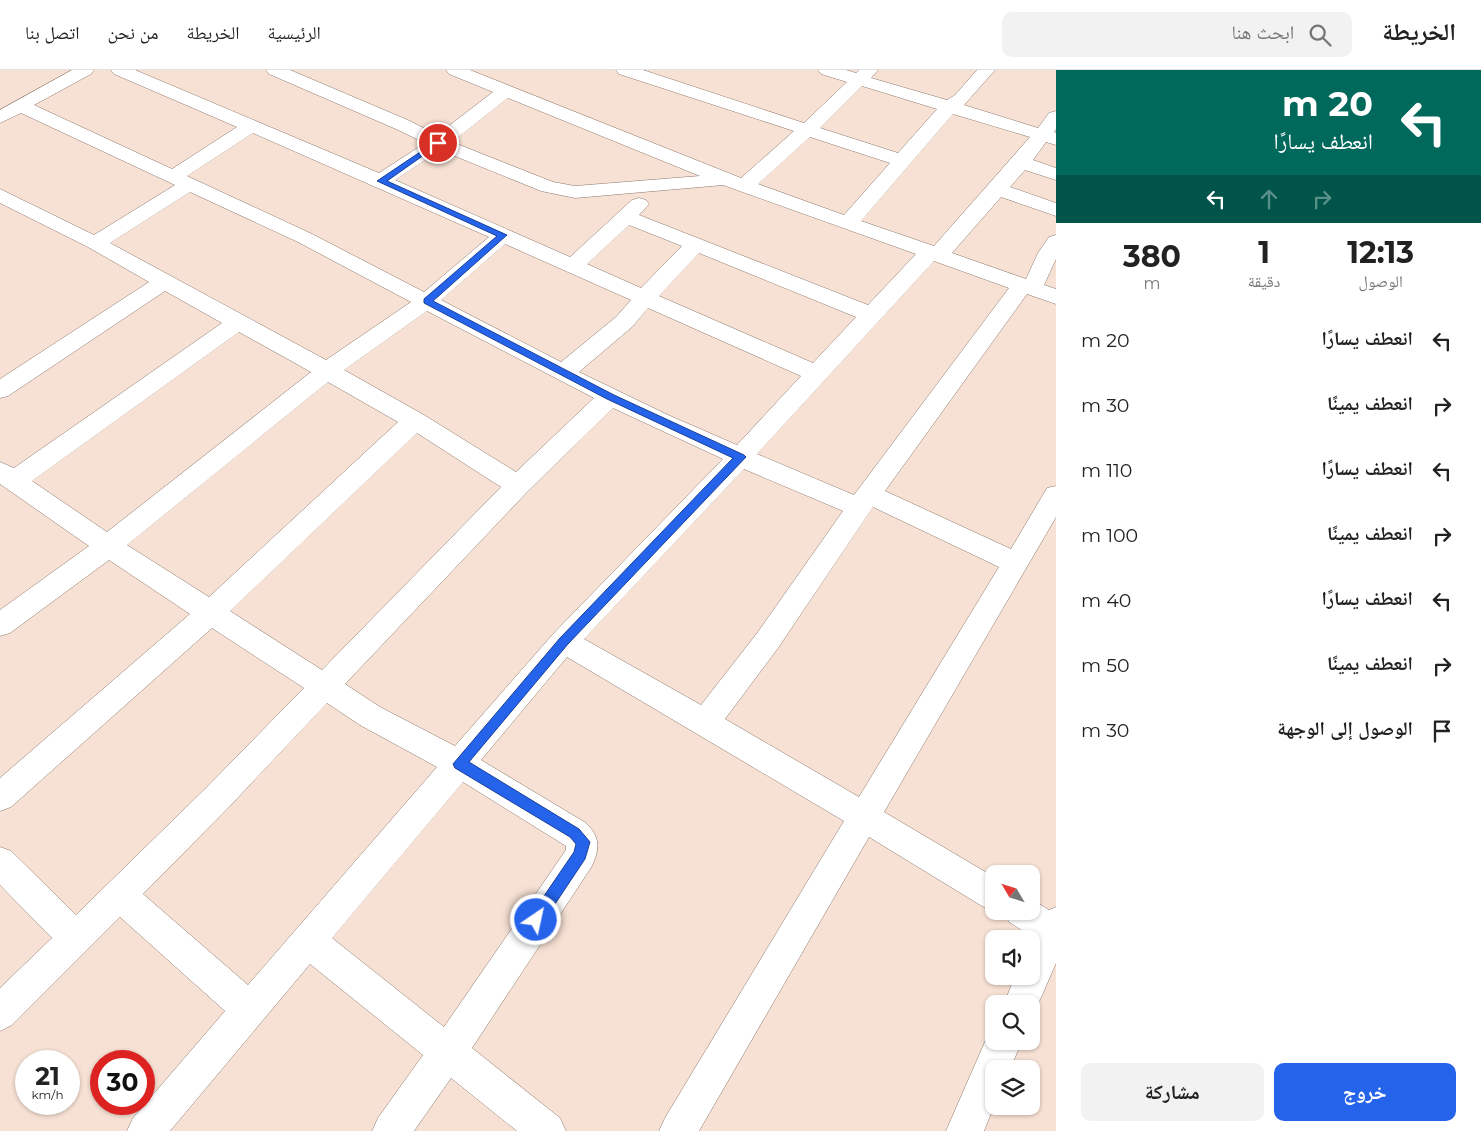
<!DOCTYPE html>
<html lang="ar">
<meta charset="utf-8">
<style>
body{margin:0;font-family:Montserrat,"Noto Naskh Arabic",sans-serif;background:#f2f2f2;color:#222;direction:rtl;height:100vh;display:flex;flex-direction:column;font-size:19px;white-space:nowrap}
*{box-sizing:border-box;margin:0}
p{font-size:16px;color:#767676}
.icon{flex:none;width:28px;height:28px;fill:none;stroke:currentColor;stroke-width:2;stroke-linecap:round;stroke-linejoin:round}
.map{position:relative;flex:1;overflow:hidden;direction:ltr}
.details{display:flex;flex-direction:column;background:#fff;width:425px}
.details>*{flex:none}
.top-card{background:#00695c;color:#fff;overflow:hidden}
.needle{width:32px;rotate:308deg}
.tools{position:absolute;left:985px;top:795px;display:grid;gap:10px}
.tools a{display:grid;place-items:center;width:55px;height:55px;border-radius:10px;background:#fff;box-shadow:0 1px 4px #0004;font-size:25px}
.speed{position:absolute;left:15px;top:980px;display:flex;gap:10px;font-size:25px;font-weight:700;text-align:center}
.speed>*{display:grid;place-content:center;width:65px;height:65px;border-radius:50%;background:#fff;box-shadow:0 1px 4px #0004;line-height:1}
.speed small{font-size:12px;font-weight:400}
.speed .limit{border:8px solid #d22;background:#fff;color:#111}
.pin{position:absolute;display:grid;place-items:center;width:42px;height:42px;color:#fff;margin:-21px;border:2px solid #fff;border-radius:50%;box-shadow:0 1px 5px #0007}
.me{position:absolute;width:55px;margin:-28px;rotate:34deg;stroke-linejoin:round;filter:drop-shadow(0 0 4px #0008)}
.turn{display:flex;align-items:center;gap:18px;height:105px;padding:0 25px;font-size:22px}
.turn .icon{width:65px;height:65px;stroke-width:2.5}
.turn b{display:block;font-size:35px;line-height:42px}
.lanes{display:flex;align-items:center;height:48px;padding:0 25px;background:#0003;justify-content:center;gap:25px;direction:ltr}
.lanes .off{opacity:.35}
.eta{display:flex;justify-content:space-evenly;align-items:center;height:85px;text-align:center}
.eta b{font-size:30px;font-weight:700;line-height:35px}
.action{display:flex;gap:10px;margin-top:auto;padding:10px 25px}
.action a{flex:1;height:58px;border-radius:10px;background:#2563eb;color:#fff;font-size:20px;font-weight:700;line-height:58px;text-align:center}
.action a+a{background:#f2f2f2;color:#222}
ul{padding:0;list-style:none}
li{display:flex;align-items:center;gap:15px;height:65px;padding:0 25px}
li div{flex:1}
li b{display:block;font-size:19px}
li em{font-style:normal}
header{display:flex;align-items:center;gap:30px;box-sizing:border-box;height:70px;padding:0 25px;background:#fff;border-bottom:1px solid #e0e0e0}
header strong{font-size:24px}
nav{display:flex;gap:28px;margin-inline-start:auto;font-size:18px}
.search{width:350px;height:45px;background:#f2f2f2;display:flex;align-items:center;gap:12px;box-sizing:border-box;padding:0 18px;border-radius:10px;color:#767676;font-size:19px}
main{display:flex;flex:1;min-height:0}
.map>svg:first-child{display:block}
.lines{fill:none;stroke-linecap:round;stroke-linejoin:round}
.minor-casing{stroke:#8c796d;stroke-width:1}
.minor{fill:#fff;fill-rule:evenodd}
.route{fill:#2563eb;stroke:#184099}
</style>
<header>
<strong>الخريطة</strong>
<div class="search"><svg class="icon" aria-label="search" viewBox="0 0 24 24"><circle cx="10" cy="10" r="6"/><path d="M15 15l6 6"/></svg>ابحث هنا</div>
<nav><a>الرئيسية</a><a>الخريطة</a><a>من نحن</a><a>اتصل بنا</a></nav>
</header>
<main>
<section class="details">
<div class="top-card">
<div class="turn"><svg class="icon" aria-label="left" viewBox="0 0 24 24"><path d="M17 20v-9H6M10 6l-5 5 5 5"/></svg><div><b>20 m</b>انعطف يسارًا</div></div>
<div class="lanes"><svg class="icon" aria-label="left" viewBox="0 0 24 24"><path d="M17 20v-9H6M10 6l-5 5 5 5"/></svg><svg class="icon off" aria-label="ahead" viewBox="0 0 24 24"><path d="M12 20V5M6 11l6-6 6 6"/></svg><svg class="icon off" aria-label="right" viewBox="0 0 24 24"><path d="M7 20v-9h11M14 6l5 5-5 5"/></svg></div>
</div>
<div class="eta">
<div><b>12:13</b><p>الوصول</p></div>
<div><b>1</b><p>دقيقة</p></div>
<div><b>380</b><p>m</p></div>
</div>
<ul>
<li><svg class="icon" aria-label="left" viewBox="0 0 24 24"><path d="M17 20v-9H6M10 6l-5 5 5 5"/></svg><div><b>انعطف يسارًا</b></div><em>20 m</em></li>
<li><svg class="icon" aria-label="right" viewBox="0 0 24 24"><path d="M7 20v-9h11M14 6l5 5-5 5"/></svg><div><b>انعطف يمينًا</b></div><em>30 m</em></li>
<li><svg class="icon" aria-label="left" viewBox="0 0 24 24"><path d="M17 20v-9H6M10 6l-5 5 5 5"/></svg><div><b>انعطف يسارًا</b></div><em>110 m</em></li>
<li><svg class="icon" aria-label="right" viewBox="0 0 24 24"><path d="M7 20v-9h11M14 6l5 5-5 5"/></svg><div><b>انعطف يمينًا</b></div><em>100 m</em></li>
<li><svg class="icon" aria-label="left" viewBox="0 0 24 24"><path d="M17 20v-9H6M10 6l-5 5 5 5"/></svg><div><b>انعطف يسارًا</b></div><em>40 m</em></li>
<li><svg class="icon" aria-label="right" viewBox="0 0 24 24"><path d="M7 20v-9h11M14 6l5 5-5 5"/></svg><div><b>انعطف يمينًا</b></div><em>50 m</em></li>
<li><svg class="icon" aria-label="arrive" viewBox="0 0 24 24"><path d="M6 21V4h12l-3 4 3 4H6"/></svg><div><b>الوصول إلى الوجهة</b></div><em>30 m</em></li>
</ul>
<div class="action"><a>خروج</a><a>مشاركة</a></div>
</section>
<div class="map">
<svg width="1056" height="1061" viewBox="0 0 1056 1061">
<rect width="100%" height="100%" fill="#f7e1d4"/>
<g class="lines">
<defs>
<g id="minor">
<path d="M72 0H94L91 4 34 35 172 99 237 57 114 4 111 0H135L379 103 425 73 396 59 269 4 266 0H290L410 51 437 65 493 22 449 4 446 0H470L741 108 794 61 619 4 616 0H643L804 53 847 12 821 4 818 0H846L856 3 859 0H878L871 8 947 30 955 25 977 0H995L964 35 1038 58 1049 43 1056 41V59L1054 62 1056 63V75L1046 72 1033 90 1056 98V110L1025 100 1010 117 1056 133V146L1001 127 952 183 1026 209 1038 183 1049 167 1056 165V189L1044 215 1056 219V234L1027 224 885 421 1011 479 1047 418 1056 416V447L884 742 994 807V841L982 836 869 767 699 1061H659L665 1048 844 751 567 587 481 690 586 753C600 767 600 778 592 796L472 978 560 1048 566 1061H517L451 1008 414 1061H372L378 1048 423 985 310 894 170 1061H127L133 1048 225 941 120 847 12 955 0 961V918L52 868 0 815V777L11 781 76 845 206 718 304 618 212 558 11 737 0 741V708L190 544 109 490 10 563 0 566V540L89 476 0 414V392L14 398 222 253 165 221 8 326 0 328V309L149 212 88 177 0 133V119L94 165 175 115 21 43 0 53V40ZM862 16 937 39 898 83 820 58ZM508 28 700 106 575 116 553 112 452 72ZM953 44 1030 67 934 176 861 151ZM253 63 489 167 424 222 312 164 187 106ZM810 67 890 93 844 145 758 114ZM440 80 541 121 575 128 723 115 916 184 868 235 639 145 649 134 646 130 639 128 632 130 570 187 395 110ZM190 122 298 172 411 232 326 290 110 173ZM629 155 682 176 641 218 587 194ZM505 174 631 230 616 247 561 292 441 230ZM699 183 856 247 813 293 659 226ZM934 191 1009 218 854 425 757 384ZM648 238 801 306 737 375 668 345 579 302 632 257ZM427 241 594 328 516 402 424 345 344 300ZM239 262 311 302 107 462 32 411ZM328 312 398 352 209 527 127 475ZM613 338 723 389 554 563 455 676 380 637 345 614 527 422ZM417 363 501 417 322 600 230 541ZM744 399 843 441 758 562 701 635 584 569ZM873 437 999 497 859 727 725 649 778 578ZM327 633 360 655 437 697 248 915 143 824 228 738ZM463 712 566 776V780L444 957 332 868Z"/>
<polygon points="1031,829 1049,840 1056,837 1056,893 1033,946 1031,947 1031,934 1004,934 1015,906 1031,906 1033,867 1009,852 1004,841 1031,841"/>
<polygon points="994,957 994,971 1022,971 1010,999 994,999 994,1036 984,1061 946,1061 991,958"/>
</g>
</defs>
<use href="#minor" class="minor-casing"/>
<use href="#minor" class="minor"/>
</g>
<polygon class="route" points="435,72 441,73 387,111 507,165 433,231 614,325 744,385 746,387 568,574 469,692 579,759 590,772 585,789 541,855 536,857 531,855 529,850 531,845 574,782 576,774 570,767 455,698 453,694 560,568 733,388 607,329 424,233 424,229 497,166 377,111"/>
</svg>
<div class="tools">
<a><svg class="needle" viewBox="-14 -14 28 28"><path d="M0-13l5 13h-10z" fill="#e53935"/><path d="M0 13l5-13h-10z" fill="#767676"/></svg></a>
<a><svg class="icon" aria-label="sound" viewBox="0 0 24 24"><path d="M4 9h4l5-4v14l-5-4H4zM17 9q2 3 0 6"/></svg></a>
<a><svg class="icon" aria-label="search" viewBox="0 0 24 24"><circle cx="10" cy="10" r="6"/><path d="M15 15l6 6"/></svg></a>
<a><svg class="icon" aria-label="layers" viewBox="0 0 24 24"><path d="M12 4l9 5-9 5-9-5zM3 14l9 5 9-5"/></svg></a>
</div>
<div class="speed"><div>21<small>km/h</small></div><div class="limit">30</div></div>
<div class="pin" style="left:438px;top:73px;background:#d93025"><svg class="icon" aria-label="arrive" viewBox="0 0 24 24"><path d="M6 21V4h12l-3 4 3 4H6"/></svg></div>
<svg class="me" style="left:536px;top:850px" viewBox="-20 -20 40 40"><circle r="17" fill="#2563eb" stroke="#fff" stroke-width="3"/><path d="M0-11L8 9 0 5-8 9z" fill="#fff"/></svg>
</div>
</main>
